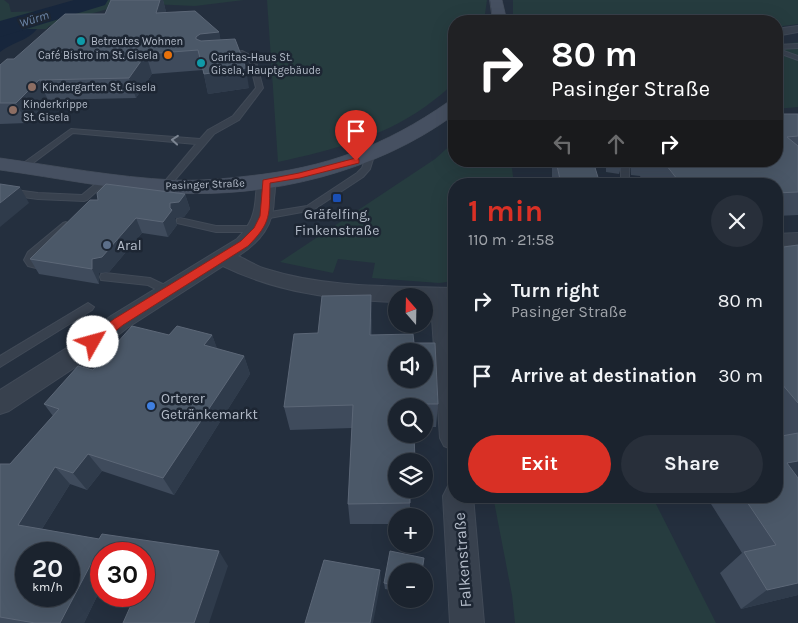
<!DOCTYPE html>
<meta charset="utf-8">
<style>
body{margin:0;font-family:Karla,sans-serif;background:#282f3a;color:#f1f3f6;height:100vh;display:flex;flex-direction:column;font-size:19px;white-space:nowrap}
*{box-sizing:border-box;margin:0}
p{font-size:16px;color:#a0a4aa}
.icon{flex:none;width:28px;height:28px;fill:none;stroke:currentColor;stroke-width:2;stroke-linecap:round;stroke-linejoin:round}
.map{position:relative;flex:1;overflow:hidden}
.side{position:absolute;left:448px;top:178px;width:335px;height:325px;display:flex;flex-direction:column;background:#1b232e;border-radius:20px;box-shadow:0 5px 20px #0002,0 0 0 1px #39404a}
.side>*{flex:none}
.banner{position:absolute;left:448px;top:15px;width:335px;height:152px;border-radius:20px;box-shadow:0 5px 20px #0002,0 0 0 1px #39404a;background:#202124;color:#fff;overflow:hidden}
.needle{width:32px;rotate:340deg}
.tools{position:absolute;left:388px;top:288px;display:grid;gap:10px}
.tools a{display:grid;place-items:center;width:45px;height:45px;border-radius:50%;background:#1b232e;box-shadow:0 5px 20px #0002,0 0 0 1px #39404a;font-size:25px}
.speed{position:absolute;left:15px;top:542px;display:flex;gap:10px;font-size:25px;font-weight:700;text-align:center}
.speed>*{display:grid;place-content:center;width:65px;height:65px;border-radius:50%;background:#1b232e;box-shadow:0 5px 20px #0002,0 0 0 1px #39404a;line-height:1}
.speed small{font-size:12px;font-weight:400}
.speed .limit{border:8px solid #d22;background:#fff;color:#111}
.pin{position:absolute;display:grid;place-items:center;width:42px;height:42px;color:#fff;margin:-51px -21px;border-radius:50% 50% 50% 0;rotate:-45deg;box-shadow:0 0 5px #0007}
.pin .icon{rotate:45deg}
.me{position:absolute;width:55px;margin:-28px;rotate:52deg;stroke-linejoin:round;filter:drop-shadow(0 0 4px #0008)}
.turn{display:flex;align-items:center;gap:18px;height:105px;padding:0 20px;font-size:22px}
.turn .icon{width:65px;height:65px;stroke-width:2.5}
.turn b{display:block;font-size:35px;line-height:42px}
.lanes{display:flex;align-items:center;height:48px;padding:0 20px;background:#0003;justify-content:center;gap:25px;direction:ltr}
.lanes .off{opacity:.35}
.round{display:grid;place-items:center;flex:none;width:52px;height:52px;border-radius:26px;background:#282f3a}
.summary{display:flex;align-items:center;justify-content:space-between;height:85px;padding:0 20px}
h1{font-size:30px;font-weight:700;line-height:38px;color:#d93025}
.cta{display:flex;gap:10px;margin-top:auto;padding:10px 20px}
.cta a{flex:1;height:58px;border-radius:30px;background:#d93025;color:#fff;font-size:20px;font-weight:700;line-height:58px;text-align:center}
.cta a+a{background:#282f3a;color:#f1f3f6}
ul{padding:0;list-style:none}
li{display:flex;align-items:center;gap:15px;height:75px;padding:0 20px}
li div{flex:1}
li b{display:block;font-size:19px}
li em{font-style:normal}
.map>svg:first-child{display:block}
.green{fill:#263c3f}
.water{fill:#17263c}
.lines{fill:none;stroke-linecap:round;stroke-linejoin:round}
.river{fill:#17263c;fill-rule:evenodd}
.lane-casing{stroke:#414a57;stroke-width:2}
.street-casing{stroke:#414a57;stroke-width:2}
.secondary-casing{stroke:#414a57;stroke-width:1}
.lane{fill:#38414e;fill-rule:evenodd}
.street{fill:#38414e;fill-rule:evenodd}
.secondary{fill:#465061;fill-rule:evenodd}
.wall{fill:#3f4b5c}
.shaded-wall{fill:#2f3b4b}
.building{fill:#4b5868;stroke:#5c6777;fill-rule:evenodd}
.oneway{stroke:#7c8592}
.route{fill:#d93025;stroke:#8d1f18}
.culture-dot{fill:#0f9aa8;stroke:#1d2633;stroke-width:2}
.food-dot{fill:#e8710a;stroke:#1d2633;stroke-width:2}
.education-dot{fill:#8d6e63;stroke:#1d2633;stroke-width:2}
.transit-dot{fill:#1a4fb4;stroke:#1d2633;stroke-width:2}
.service-dot{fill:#5c6f8a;stroke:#1d2633;stroke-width:2}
.shop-dot{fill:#3f7fe0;stroke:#1d2633;stroke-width:2}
.labels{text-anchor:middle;stroke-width:5;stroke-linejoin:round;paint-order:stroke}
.far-poi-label{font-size:11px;fill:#b4bcc9;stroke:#1d2633;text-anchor:start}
.far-street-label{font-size:11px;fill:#b4bcc9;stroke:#1d2633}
.far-water-label{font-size:12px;font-style:italic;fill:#6d86a8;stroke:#1d2633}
.poi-label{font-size:14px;fill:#b4bcc9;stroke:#1d2633;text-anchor:start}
.near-street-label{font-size:16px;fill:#b4bcc9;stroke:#1d2633}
</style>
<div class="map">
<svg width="798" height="623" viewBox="0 0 798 623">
<rect width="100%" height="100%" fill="#242f3e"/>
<g class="green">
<polygon points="0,0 4,0 9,4 11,12 45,11 43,16 0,28"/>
<polygon points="107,0 244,0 195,6 128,3 49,26 46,29 28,29 0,34 0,30"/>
<path d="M267 0H487L484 21H454V82C448 89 441 95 434 100 389 136 333 150 278 162Z"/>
<polygon points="513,0 798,0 798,24 776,27 776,21 513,21"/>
<polygon points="798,42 798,107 776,109 776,46"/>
<polygon points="454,142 454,161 511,161 514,184 454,184 454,281 439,283 372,278 375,263 338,259 333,273 280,262 435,159"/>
<polygon points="493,496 652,496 716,623 515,623 512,595"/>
</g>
<path class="water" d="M28 29H37C28 41 12 42 0 52V34Z"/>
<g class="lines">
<polygon class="river" points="74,0 108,0 105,5 0,37 0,21"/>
<defs>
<g id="lane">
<polygon points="798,44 798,48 778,49 798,56 798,60 776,52 776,45"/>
<path d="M242 51 255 58 263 88 239 120 214 134 168 188H162L161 186 196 144 73 133 25 169 22 170 18 167 71 129 200 139 208 130 233 116 256 88 249 59C237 53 230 59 222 55Z"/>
<polygon points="367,154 373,154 374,156 370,169 363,177 313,210 264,219 259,216 264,213 307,206 357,173 362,168"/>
<rect x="621" y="161" width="8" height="23"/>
<polygon points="105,176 108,177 108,181 87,200 84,201 38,199 0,194 0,188 38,193 82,195"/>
<polygon points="180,218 216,226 259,226 264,229 259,232 216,232 177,223 177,219"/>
<polygon points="66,222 71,225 69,227 36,256 34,260 45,266 44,268 40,269 28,266 24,260 28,252 63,223"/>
<polygon points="105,273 150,278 171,288 172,291 167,295 148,285 101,280 100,277 101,274"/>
<polygon points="88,303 94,307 92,310 0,367 0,356"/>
</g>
<g id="street">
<polygon points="798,26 798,32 776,36 776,29"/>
<path d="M266 177 272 178C276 184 275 191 274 198 274 225 260 242 238 256 247 260 256 266 266 269 326 288 391 286 454 288V450L444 446 440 438 431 303H424V296H396V302C336 300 278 293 223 266L127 328 89 358 9 411 0 414V390L73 344 111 316 237 239C251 225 255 214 256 194 257 188 256 183 260 178Z"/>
<polygon points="798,233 798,245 776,246 776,234"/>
<polygon points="454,484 454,496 473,496 484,623 450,623 443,496 448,486"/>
</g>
<g id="secondary">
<polygon points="490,0 502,0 507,21 493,21"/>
<path d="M454 101V115C376 172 270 198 173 193 115 190 58 178 0 170V158C57 166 115 177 173 180 198 181 223 179 248 176 325 168 385 146 448 102Z"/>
</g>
</defs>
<use href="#lane" class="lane-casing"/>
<use href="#street" class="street-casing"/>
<use href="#secondary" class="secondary-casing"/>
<use href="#lane" class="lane"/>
<use href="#street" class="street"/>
<use href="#secondary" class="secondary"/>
</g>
<g class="wall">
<polygon points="111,0 163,0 166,12 219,32 220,40 249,88 208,94 203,70 152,74 136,98 48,100 27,123 0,124 0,65 14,59 105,14"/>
<polygon points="784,114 798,114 798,215 776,216 776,184 654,184 651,180 641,179 640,176 631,175 630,161 776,161"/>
<polygon points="552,161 593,161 600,184 552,184"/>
<polygon points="606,161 623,161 619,174 606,172"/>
<polygon points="185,194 190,209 184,217 175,218 177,225 168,237 142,233 109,272 99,273 99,284 39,274 30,259"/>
<polygon points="798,245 798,595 741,609 720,573 742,553 706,496 776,496 781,436 776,431 776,248"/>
<polygon points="372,319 372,335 438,404 436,427 424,427 424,406 396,406 396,461 410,503 410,516 396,516 396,524 350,524 348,504 352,428 290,430 284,407 318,333"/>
<polygon points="169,335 212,335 217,349 244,356 250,374 174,495 102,471 87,490 70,484 42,529 228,566 144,596 144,554 101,554 101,588 84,623 0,623 0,464 10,464 53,416 44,404 93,370"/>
<polygon points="396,571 396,591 385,589 384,583"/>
</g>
<g class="shaded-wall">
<polygon points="160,0 163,0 166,12 161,31 156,13"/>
<polygon points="219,32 223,51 200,55 196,37 200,34"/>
<polygon points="146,54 152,74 136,98 129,78"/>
<polygon points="246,68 249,88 208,94 204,74"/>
<polygon points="39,80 48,100 27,123 16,103"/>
<polygon points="20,187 29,203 0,227 0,203"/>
<polygon points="185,194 190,209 184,217 175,218 177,225 168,237 163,222 170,208 170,203"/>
<polygon points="136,218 142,233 109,272 99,273 99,284 92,269 92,259"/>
<polygon points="371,295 372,319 372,359 370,335"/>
<polygon points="212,335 219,353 204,345"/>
<polygon points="244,356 250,374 174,495 163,478"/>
<polygon points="88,454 102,471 87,490 73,473"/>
<polygon points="798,461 798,480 787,463"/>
<polygon points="55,467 70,484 35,540 18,525"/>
<polygon points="219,551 228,566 209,623 194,623"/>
<polygon points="93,560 101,569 101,588 84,623 60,623"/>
<polygon points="380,570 381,581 373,623 370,623"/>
<polygon points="798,583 798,595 741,609 767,590"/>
</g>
<g class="building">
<polygon points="111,0 160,0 156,13 195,11 219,32 200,34 196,37 196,39 201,41 235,39 246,68 204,74 198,50 146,54 129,78 39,80 16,103 0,103 0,65 7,59 14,59 65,14 105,14"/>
<polygon points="582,15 592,21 552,21"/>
<polygon points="776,108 784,114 798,114 798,136 787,137 798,146 798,192 776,193 776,184 681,184 663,161 776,161"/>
<polygon points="556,161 593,161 600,184 561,184"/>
<polygon points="0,184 20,187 0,203"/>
<polygon points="106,184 185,194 179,202 170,203 170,208 172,210 163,222 136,218 102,257 92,259 92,269 30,259 90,200 98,200 97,193"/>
<polygon points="798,245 798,403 776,377 776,248"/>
<path d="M371 295 370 335 413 334 414 343H435L438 404H413V406H396V434H414L415 461H396V489H410V503L348 504 353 405 284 407 294 334 318 333 322 296ZM396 351H424V379H396Z"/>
<path d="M132 326 169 335 177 326 212 335 204 345 244 356 163 478 88 454 73 473 55 467 18 525 99 539 102 534 219 551 194 623H123L135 596H144V575L146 570 144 569V554H101V562L93 560 60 623H35L0 617V464H10L59 409 44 404 78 366 93 370ZM26 554H69V596H26Z"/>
<polygon points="798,433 798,461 787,463 798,478 798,583 767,590 744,552 776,545 743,496 776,496 776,437"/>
<polygon points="390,551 424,558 422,571 396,571 396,585 384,583"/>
<polygon points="324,560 380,570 370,623 305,623"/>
</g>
<defs><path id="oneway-chevron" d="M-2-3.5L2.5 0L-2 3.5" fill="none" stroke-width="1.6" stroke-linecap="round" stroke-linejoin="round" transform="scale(1.25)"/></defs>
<use class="oneway" href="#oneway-chevron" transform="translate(175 140) rotate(-175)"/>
<path class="route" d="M356 158 359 159V163L300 178 270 183C269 215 272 222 248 246L123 325 98 345H89L87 342 89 338 114 319 241 241 254 228 260 216 263 180 299 173Z"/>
<g class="culture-dot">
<circle cx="81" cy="41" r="5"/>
<circle cx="201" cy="63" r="5"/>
</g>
<circle class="food-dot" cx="168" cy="55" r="5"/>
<g class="education-dot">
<circle cx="32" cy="87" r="5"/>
<circle cx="13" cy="110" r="5"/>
</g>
<rect class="transit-dot" x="332" y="193" width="10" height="10" rx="2.5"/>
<circle class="service-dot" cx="107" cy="245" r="5"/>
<circle class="shop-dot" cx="151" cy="406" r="5"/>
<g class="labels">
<g class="far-poi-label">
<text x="91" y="45">Betreutes Wohnen</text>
<text x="158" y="59" text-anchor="end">Café Bistro im St. Gisela</text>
<text x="211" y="61">Caritas-Haus St.<tspan x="211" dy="13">Gisela, Hauptgebäude</tspan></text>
<text x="42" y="91">Kindergarten St. Gisela</text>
<text x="23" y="108">Kinderkrippe<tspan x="23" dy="13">St. Gisela</tspan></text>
</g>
<g class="far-street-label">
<text transform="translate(205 184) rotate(-2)" y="4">Pasinger Straße</text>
</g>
<g class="far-water-label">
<text transform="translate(34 19) rotate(-17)" y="4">Würm</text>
</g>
<g class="poi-label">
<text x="337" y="219" text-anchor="middle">Gräfelfing,<tspan x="337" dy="16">Finkenstraße</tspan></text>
<text x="117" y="250">Aral</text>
<text x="161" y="403">Orterer<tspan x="161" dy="16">Getränkemarkt</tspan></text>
</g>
<g class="near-street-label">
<text transform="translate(462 560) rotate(-94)" y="6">Falkenstraße</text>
</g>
</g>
</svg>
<div class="tools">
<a><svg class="needle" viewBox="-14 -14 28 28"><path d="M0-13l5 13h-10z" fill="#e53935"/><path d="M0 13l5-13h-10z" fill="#a0a4aa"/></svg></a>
<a><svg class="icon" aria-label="sound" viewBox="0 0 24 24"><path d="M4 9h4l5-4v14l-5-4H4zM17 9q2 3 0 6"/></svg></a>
<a><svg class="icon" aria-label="search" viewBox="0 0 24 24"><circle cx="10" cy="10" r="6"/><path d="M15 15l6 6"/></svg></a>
<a><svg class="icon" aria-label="layers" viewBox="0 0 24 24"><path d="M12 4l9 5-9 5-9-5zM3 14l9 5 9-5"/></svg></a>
<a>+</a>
<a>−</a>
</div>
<div class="speed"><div>20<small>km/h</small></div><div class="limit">30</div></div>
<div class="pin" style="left:356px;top:161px;background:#d93025"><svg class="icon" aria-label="arrive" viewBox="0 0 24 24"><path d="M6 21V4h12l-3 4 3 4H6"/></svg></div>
<svg class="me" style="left:93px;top:342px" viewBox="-20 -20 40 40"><circle r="19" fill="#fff"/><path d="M0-13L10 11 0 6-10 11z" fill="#d93025"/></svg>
<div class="banner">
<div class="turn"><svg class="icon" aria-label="right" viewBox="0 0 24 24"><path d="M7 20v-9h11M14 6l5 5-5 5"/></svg><div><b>80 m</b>Pasinger Straße</div></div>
<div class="lanes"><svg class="icon off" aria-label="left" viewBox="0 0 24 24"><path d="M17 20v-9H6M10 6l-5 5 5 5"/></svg><svg class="icon off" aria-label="ahead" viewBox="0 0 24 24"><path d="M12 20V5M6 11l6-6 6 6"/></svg><svg class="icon" aria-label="right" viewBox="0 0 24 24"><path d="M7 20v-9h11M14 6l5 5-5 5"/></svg></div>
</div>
<section class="side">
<div class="summary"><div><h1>1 min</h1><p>110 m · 21:58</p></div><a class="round"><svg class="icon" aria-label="close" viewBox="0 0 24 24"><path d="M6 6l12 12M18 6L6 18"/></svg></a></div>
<ul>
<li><svg class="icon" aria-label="right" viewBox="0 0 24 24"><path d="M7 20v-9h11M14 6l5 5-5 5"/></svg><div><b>Turn right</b><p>Pasinger Straße</p></div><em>80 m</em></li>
<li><svg class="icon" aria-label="arrive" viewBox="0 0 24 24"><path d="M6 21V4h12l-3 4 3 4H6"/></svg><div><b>Arrive at destination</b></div><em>30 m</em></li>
</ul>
<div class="cta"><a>Exit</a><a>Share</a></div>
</section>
</div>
